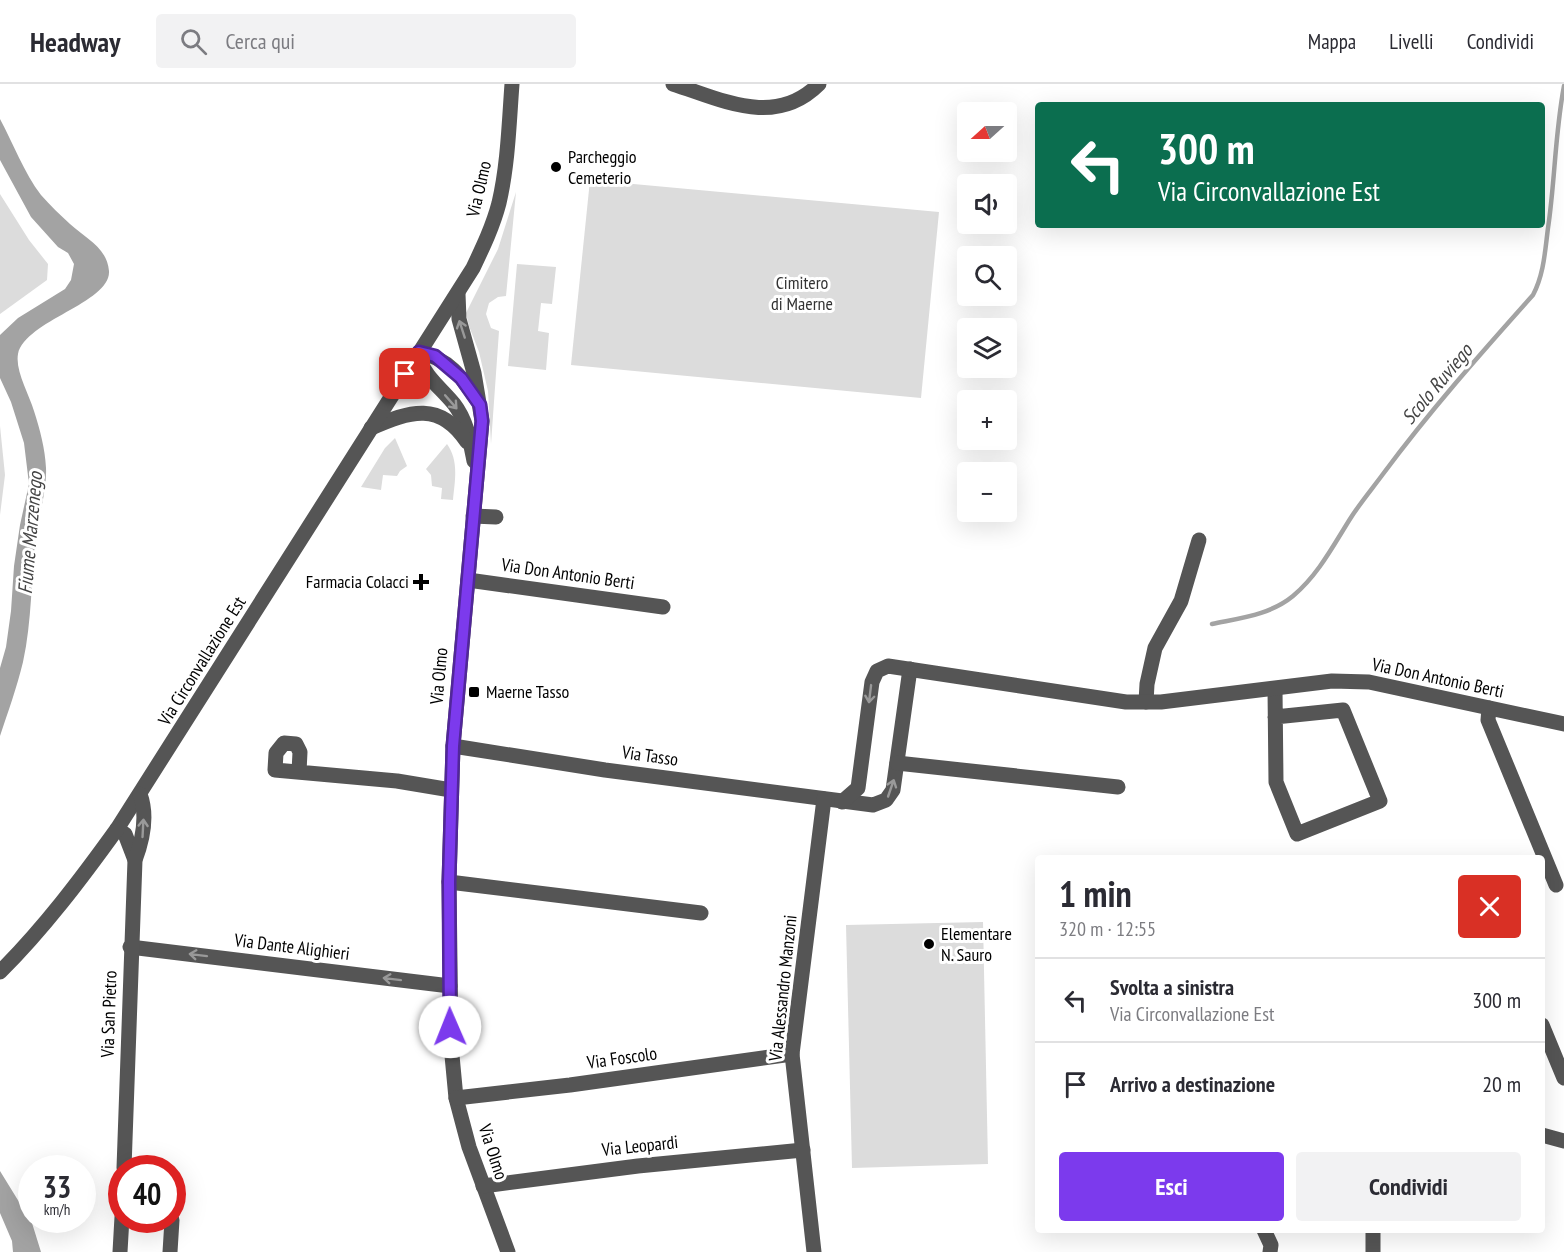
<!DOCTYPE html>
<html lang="it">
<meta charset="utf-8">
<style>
body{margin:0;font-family:"PT Sans Narrow",sans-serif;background:#f2f2f3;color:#2b2b33;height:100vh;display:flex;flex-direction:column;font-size:22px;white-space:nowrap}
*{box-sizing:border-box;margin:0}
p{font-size:20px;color:#7c7c81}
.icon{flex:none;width:33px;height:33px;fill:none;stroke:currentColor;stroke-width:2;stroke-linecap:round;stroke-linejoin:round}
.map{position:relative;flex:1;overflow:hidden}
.details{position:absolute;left:1035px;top:771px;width:510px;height:378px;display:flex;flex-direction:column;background:#fff;border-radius:6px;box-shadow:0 6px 24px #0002}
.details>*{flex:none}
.hud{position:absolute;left:1035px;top:18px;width:510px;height:126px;border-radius:6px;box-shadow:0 6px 24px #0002;background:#0b6e4f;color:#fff;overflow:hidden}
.needle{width:39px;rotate:249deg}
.buttons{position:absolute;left:957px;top:18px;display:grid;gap:12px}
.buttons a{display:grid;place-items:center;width:60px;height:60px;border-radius:6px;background:#fff;box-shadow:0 6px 24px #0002;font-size:30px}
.speed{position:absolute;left:18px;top:1071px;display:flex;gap:12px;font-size:30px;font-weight:700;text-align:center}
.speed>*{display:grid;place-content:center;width:78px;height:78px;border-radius:50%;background:#fff;box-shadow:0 6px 24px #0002;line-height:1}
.speed small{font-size:15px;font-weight:400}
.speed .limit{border:9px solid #d22;background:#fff;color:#111}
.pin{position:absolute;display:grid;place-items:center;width:51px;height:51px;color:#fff;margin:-26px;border-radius:12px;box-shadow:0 3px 9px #0006}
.me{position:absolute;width:66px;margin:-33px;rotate:359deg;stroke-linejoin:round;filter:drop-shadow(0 0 4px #0008)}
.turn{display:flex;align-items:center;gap:21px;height:126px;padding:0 24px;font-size:27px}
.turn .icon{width:78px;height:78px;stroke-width:2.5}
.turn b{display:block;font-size:42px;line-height:51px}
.round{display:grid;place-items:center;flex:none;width:63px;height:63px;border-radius:6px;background:#f2f2f3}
.summary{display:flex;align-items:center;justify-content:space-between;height:102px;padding:0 24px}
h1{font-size:36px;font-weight:800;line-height:45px}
.cta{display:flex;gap:12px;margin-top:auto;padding:12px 24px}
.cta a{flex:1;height:69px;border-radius:6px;background:#7c3aed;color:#fff;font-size:24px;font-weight:800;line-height:69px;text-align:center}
.cta a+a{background:#f2f2f3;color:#2b2b33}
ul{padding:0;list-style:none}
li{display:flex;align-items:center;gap:18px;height:84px;padding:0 24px;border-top:2px solid #e1e1e2}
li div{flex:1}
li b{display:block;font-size:22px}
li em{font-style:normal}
header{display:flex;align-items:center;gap:36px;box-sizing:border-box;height:84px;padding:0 30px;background:#fff;border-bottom:2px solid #e1e1e2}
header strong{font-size:28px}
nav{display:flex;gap:33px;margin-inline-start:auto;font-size:21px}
.search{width:420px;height:54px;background:#f2f2f3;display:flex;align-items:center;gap:15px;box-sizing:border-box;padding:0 21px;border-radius:6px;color:#7c7c81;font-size:22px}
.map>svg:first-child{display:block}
.green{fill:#dcdcdc}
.water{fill:#a3a3a3}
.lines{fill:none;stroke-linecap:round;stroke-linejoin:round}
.stream{stroke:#a3a3a3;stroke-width:4.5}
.minor{stroke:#555;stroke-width:15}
.oneway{stroke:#999}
.route-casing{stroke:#51269a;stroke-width:15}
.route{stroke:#7c3aed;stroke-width:10}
.poi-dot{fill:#000;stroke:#fff;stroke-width:2}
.labels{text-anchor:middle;stroke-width:6;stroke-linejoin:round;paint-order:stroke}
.poi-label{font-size:18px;fill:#000;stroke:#fff;text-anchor:start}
.street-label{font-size:18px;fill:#000;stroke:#fff}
.park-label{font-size:18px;fill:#333;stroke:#fff}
.water-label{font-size:20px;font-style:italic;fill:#444;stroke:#fff}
</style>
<header>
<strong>Headway</strong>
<div class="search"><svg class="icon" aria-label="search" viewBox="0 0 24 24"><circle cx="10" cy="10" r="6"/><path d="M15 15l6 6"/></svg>Cerca qui</div>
<nav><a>Mappa</a><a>Livelli</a><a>Condividi</a></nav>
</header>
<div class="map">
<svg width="1564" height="1168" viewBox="0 0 1564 1168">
<rect width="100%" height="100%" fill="#fff"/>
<g class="green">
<polygon points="590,96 939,128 921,314 571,281"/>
<polygon points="516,108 506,212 498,213 489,219 486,230 491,244 499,247 491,360 488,307 479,268 469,242 466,229 498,165"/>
<polygon points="0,110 29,156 48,180 47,196 0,230"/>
<polygon points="517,180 556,183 552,220 541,219 538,247 549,249 546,286 508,282"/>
<polygon points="0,342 5,391 0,431"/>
<polygon points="395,354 407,382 400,387 397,392 383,391 381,406 361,403 385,364"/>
<path d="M447 360C459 377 455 396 453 416L441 415 442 404 432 402 431 391 426 385Z"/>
<polygon points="983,838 988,1080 852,1084 846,841"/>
</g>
<g class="water">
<path d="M0 35C13 59 24 89 41 111 50 121 60 131 70 140 85 154 107 163 109 187 111 219 26 236 18 270 15 287 29 310 34 327 40 346 45 364 46 384 47 407 39 429 36 452 31 493 32 537 23 578 17 603 8 628 0 652V584L6 563 11 527 14 482 20 441 29 400 24 359 11 318 0 294V251L18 234 65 205 71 196 74 180 68 169 58 163 31 133 0 76Z"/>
<polygon points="0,1087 32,1139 41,1168 13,1168 12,1157 0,1129"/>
</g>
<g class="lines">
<path class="stream" d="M1212 540C1240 534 1270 531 1293 512 1318 491 1333 462 1350 435 1360 419 1372 405 1383 390 1429 328 1481 269 1533 211 1544 190 1545 167 1548 144 1555 97 1555 49 1564 2"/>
<g class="minor">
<path d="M673 0C723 16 775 44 819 0"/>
<polyline points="458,210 459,235 474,289 482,337 453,662 449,798 451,961 456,1014 469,1063 508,1168"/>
<path d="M419 268C449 275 461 292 477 316"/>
<path d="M417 272C427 295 439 302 454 320 467 337 470 357 474 377"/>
<path d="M371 344C410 327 440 317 467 358"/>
<polyline points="473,432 496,433"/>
<polyline points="468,496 663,523"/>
<polyline points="1275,605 1276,698 1297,750 1380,717 1343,626 1275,633"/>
<polyline points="1146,618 1147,600 1155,564 1181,517 1199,456"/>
<polyline points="1489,624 1488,636 1556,801"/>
<polyline points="453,662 605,686 873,721 886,716 893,706 910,585"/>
<polyline points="897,679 1118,703"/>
<polyline points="299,688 300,668 296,660 284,659 276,669 275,686 397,697 451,706"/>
<polyline points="842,718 858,704 872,598 877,587 888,582 1126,618 1161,618 1332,597 1369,598 1564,640"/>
<polyline points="117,745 125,750 135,776"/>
<polyline points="449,798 701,829"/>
<polyline points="130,863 450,902"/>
<path d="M0 888C44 844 81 795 117 745L473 184C483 163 493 142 499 119 508 80 509 40 512 0"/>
<polyline points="1542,941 1564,994"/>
<polyline points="456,1014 570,1001 792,970"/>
<polyline points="1542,1051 1564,1057"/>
<path d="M124 1084 135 776C143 755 148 732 140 710"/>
<polyline points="483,1102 638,1082 803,1066"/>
<polyline points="172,1108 172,1128"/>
<polyline points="1264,1146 1271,1161 1270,1168"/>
<polyline points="120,1168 122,1133"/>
<polyline points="170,1168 172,1136"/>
<polyline points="814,1168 792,970 824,715"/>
<polyline points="1373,1168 1373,1146"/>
</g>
</g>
<defs><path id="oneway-shaft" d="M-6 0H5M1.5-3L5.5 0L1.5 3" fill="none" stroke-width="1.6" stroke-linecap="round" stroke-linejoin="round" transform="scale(1.5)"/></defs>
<g class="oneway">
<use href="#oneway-shaft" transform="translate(462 245) rotate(-108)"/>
<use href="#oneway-shaft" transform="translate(451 318) rotate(49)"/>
<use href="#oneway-shaft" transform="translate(870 610) rotate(97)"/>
<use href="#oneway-shaft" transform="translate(891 704) rotate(-71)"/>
<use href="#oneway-shaft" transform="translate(143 744) rotate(-87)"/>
<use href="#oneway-shaft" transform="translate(198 871) rotate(-173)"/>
<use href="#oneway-shaft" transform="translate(392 895) rotate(-173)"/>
</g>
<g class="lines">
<defs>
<polyline id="route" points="405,290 419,268 435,272 461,294 480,321 482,337 453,662 449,798 450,943"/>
</defs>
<use href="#route" class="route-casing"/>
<use href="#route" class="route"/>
</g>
<g class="poi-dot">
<circle cx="556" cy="83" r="6"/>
<path d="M418 489h6v6h6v6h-6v6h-6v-6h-6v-6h6z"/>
<rect x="468" y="602" width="12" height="12" rx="3"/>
<circle cx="929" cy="860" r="6"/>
</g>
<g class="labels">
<g class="poi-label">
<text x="568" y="79">Parcheggio<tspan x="568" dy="21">Cemeterio</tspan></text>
<text x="409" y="504" text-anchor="end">Farmacia Colacci</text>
<text x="486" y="614">Maerne Tasso</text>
<text x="941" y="856">Elementare<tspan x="941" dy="21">N. Sauro</tspan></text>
</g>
<g class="street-label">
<text transform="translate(479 105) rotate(-77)" y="6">Via Olmo</text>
<text transform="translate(568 490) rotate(8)" y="6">Via Don Antonio Berti</text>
<text transform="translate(202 577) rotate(-58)" y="6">Via Circonvallazione Est</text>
<text transform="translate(439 592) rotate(-85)" y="6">Via Olmo</text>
<text transform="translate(1438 594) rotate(12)" y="6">Via Don Antonio Berti</text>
<text transform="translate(650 672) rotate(8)" y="6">Via Tasso</text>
<text transform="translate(292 863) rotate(7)" y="6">Via Dante Alighieri</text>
<text transform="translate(783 904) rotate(-84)" y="6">Via Alessandro Manzoni</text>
<text transform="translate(109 930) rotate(-88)" y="6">Via San Pietro</text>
<text transform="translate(622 974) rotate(-8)" y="6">Via Foscolo</text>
<text transform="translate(640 1062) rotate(-6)" y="6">Via Leopardi</text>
<text transform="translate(493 1068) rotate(72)" y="6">Via Olmo</text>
</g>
<g class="park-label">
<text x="802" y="205">Cimitero<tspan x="802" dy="21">di Maerne</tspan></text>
</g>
<g class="water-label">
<text transform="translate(1437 300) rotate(-50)" y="7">Scolo Ruviego</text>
<text transform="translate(30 449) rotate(-85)" y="7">Fiume Marzenego</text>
</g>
</g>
</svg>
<div class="buttons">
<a><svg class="needle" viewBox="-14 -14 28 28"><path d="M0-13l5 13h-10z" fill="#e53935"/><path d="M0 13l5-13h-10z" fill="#7c7c81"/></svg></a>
<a><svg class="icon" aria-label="sound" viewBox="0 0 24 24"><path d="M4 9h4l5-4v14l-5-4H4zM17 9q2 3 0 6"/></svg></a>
<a><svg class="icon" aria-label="search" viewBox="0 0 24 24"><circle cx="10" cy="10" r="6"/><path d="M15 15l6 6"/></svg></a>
<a><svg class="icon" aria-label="layers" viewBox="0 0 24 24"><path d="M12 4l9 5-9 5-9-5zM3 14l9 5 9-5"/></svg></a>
<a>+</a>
<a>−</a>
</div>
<div class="speed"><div>33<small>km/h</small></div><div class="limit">40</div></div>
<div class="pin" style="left:405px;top:290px;background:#d93025"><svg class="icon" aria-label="arrive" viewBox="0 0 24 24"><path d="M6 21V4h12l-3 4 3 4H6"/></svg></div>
<svg class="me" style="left:450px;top:943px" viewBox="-20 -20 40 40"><circle r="19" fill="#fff"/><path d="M0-13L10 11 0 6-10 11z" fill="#7c3aed"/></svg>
<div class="hud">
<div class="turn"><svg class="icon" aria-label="left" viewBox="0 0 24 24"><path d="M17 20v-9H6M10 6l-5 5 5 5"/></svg><div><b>300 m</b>Via Circonvallazione Est</div></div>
</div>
<section class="details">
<div class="summary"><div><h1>1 min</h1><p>320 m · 12:55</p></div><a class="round" style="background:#d93025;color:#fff"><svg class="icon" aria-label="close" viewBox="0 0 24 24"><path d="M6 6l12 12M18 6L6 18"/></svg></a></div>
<ul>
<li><svg class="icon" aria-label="left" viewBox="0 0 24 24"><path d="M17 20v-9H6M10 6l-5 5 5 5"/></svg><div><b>Svolta a sinistra</b><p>Via Circonvallazione Est</p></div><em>300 m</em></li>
<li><svg class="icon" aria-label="arrive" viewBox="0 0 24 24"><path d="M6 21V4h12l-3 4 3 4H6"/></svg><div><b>Arrivo a destinazione</b></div><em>20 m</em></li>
</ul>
<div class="cta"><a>Esci</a><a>Condividi</a></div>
</section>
</div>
